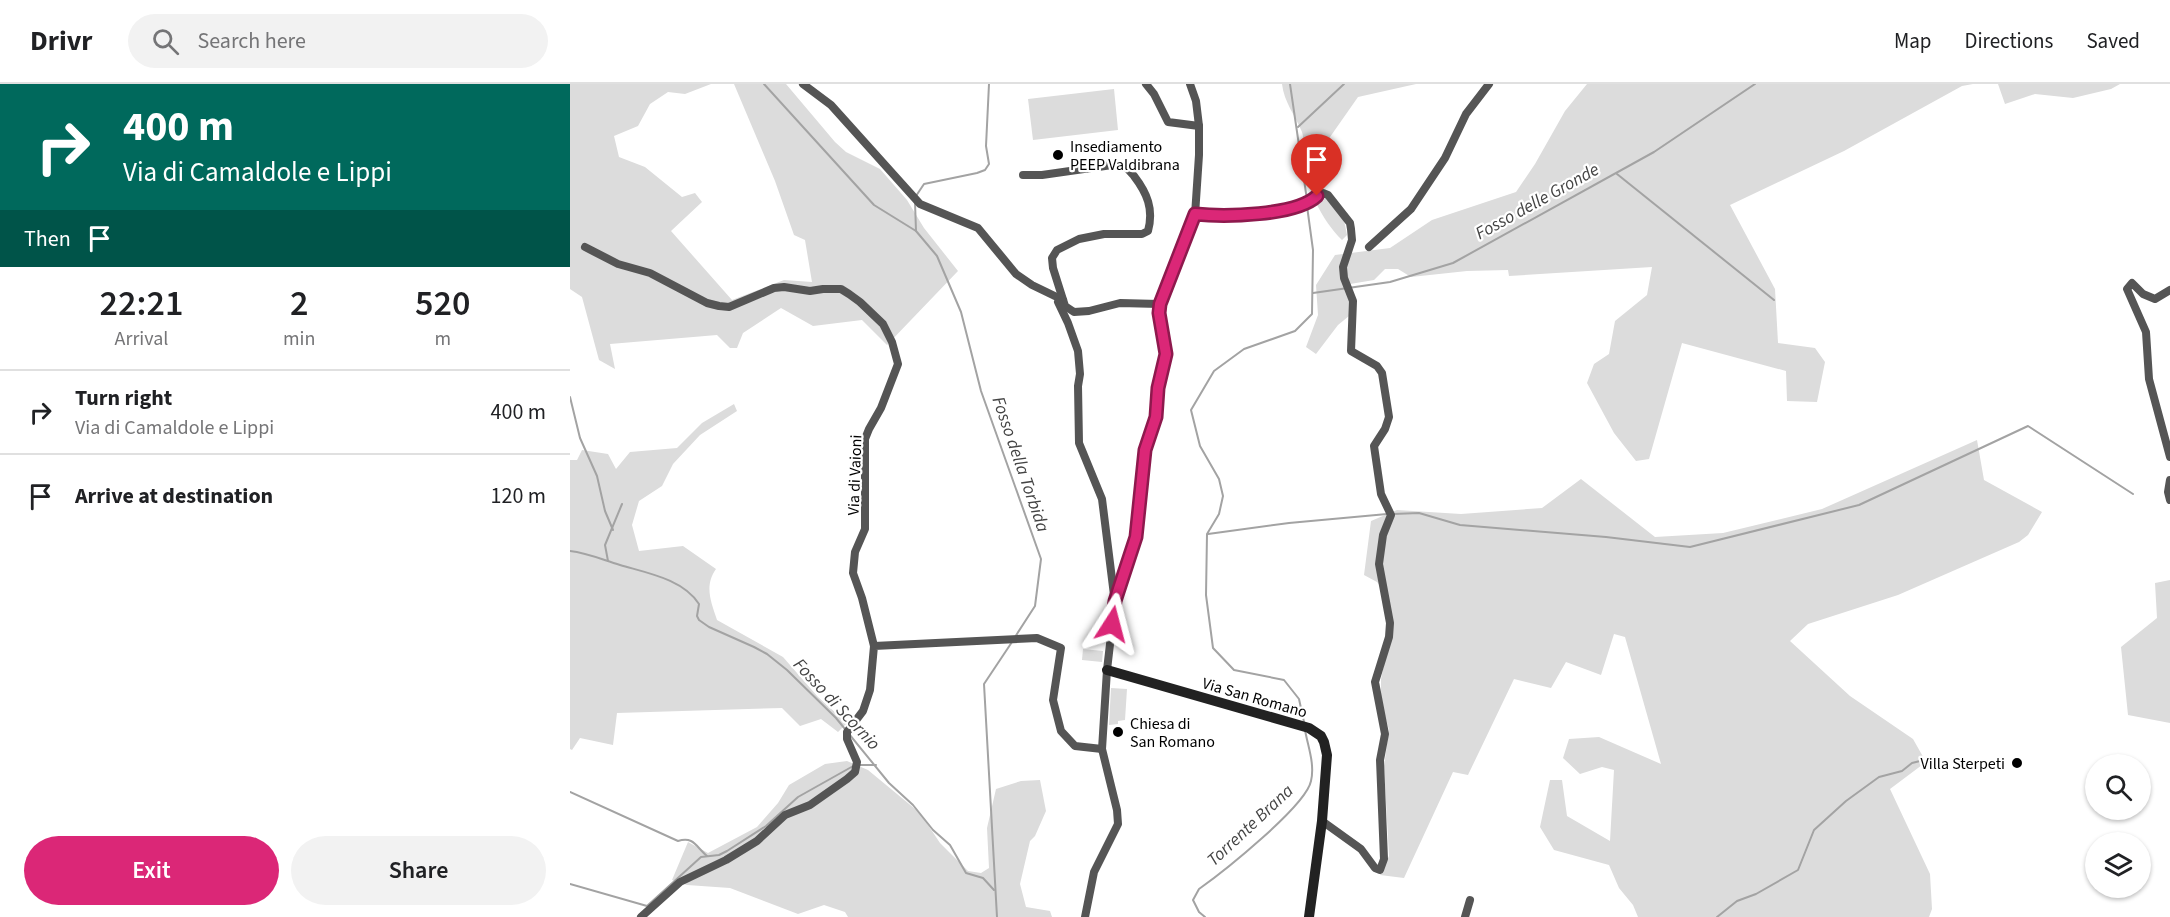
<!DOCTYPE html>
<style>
body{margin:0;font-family:"Source Sans 3",sans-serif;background:#f2f2f2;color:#202124;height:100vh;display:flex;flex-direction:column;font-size:22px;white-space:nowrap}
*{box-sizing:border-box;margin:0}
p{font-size:20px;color:#757577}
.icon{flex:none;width:33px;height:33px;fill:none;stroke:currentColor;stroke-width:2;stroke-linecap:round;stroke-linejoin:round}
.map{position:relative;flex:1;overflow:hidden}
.side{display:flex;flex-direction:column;background:#fff;width:570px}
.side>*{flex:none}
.top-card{background:#00695c;color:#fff;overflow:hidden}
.fabs{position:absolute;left:1515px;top:670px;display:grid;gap:12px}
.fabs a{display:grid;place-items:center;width:66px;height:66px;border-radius:50%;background:#fff;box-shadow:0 2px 4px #0004;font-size:30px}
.pin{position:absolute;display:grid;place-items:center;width:51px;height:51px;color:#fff;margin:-62px -26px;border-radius:50% 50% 50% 0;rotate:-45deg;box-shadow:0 0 6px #0007}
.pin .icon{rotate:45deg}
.me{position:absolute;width:66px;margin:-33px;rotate:9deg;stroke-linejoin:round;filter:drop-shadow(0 0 4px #0008)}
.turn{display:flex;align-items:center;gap:21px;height:126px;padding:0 24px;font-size:27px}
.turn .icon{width:78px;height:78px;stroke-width:2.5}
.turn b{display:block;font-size:42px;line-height:51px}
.then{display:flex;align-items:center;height:57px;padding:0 24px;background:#0003;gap:12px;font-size:22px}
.eta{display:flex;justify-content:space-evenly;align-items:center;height:102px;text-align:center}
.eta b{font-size:36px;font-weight:600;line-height:42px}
.primary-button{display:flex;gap:12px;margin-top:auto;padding:12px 24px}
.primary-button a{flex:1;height:69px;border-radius:36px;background:#db2777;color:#fff;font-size:24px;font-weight:600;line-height:69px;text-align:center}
.primary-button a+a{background:#f2f2f2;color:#202124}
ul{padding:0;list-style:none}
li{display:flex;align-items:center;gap:18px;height:84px;padding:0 24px;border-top:2px solid #e0e0e0}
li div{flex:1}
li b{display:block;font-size:22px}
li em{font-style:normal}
header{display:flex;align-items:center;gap:36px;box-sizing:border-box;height:84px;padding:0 30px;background:#fff;border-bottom:2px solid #e0e0e0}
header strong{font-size:28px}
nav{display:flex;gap:33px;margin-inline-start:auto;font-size:21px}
.search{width:420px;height:54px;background:#f2f2f2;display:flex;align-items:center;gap:15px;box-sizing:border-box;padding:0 21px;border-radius:33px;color:#757577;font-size:22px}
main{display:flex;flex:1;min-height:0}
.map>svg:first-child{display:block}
.green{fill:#dcdcdc}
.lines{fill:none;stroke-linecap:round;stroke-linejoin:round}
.stream{stroke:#a3a3a3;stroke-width:2}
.street{stroke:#555;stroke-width:8}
.secondary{stroke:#222;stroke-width:10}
.route-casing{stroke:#8e194d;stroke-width:15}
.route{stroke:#db2777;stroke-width:10}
.poi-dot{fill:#000;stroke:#fff;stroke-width:2}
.labels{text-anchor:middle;stroke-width:4.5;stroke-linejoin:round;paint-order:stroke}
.poi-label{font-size:16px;fill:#000;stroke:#fff;text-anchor:start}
.street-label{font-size:16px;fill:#000;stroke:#fff}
.water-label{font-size:18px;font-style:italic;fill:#444;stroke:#fff}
</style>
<header>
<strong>Drivr</strong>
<div class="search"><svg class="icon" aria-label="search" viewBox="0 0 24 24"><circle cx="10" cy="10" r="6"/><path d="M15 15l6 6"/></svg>Search here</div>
<nav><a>Map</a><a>Directions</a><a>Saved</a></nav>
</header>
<main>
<section class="side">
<div class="top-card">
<div class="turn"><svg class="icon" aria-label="right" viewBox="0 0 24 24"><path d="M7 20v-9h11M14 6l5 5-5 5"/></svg><div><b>400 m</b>Via di Camaldole e Lippi</div></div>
<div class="then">Then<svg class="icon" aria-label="arrive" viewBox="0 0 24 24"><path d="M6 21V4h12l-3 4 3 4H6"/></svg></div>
</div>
<div class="eta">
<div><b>22:21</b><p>Arrival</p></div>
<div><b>2</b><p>min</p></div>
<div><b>520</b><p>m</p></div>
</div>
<ul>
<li><svg class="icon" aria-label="right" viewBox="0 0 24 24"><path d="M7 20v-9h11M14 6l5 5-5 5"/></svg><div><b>Turn right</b><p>Via di Camaldole e Lippi</p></div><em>400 m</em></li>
<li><svg class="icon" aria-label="arrive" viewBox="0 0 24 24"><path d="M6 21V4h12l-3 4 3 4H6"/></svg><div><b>Arrive at destination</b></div><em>120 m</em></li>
</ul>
<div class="primary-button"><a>Exit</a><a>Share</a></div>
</section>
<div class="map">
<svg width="1600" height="833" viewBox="0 0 1600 833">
<rect width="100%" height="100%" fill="#fff"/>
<g class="green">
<polygon points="0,0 141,0 115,10 98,8 80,20 68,42 44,52 49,73 75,83 112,113 125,109 132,118 101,147 162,216 214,196 242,198 235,156 224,151 205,97 164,0 216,0 265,58 276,68 310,85 337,116 354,144 388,187 317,261 292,236 243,242 211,224 173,249 167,264 160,264 147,251 40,260 45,285 29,276 12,213 0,205"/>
<path d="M712 0H846L788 13 760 53 746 95 774 136 777 151 772 156C751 135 737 105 733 76 732 67 735 56 732 48 725 31 714 18 712 0Z"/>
<polygon points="1017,0 1403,0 1392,2 1274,67 1160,121 1205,205 1208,259 1245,264 1255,278 1247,318 1217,317 1216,287 1112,259 1079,375 1066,377 1044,349 1017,299 1024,280 1039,270 1045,237 1077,211 1082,183 939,192 938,186 897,187 841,193 828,185 815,185 804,196 780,200 779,232 768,241 746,270 736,263 748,231 746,201 765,171 820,164 862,136 946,108 965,80 995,27"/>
<polygon points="1428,0 1550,0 1541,5 1503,14 1465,10 1435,20"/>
<polygon points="544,5 548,46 463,56 458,15"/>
<path d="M164 320 167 327 130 351 103 380 92 402 69 417 62 441 69 467 113 462 146 485C134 502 141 518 147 536L213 573 248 613 277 639 268 648 251 635 230 642 212 624 47 629 43 661 10 654 2 666 0 665V376H7L12 366 38 370 46 385 60 368 107 364 132 339Z"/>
<polygon points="1407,356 1414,396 1472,428 1458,451 1449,458 1328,511 1238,540 1220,557 1280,612 1343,655 1356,678 1320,705 1360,790 1362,825 1359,833 1068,833 1063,821 1049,804 1039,781 984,766 970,743 980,696 992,696 997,732 1040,757 1044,686 1032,683 1010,690 993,674 999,655 1029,653 1091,680 1055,553 1044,550 1031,591 996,578 981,604 944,595 898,691 883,688 834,794 810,791 819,772 814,682 819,646 811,617 811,595 822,542 816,508 807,498 794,491 801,437 827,426 891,430 972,424 1011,395 1085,453 1153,449 1252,425"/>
<polygon points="1600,496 1600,639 1558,631 1551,563 1587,534 1585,499"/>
<polygon points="513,565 533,567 532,578 512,576"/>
<polygon points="541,604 557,605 555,636 548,637 548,640 539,641"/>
<polygon points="277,677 298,686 350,729 370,759 398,787 411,789 419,784 417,744 426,705 451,697 470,696 476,727 465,752 460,757 450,800 456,823 480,827 482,833 278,833 275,828 254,821 228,830 160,804 117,801 102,796 118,758 138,769 187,743 208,719 219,701 255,680"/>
</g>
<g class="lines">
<g class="stream">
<polyline points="194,0 304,121 346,147 367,172 391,228 411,307 471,475 465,522 445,553"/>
<polyline points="720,0 737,116"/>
<polyline points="728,43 774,0"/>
<polyline points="1047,90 1204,216"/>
<polyline points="346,112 354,100 407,89 415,86 419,80 416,62 419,0"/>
<polyline points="345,118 346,147"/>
<polyline points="743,209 820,198 883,179 1084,68 1185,0"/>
<polyline points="0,313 10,354 27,392 35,427 43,446"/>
<polyline points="823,430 849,429 890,441 1036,453 1120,463 1289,421 1458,342 1563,410"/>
<polyline points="638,450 719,439 817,430"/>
<path d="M0 467C18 469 33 476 50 481 77 489 113 495 129 520L127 532 129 536 139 543 184 563 197 570 217 586 266 634 319 699 343 721 363 746 380 761 396 789 413 794 424 806"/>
<polyline points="38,477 35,461 52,420"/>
<polyline points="734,638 729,615 714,596 664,586 643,564 636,511 637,450 649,430 653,412 649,395 630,362 621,326 644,287 674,265 725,247 742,230 743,166 737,122"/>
<path d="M0 708 108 757C124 752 126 763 137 772"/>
<polyline points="0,800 77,822 131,773 149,771 157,767 196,742 228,713 285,681 306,681"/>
<polyline points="427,833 414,600 442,558"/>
<path d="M635 833 629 828 623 816 629 805C653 788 736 722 741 697 745 680 738 663 735 646"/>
<polyline points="1147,833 1167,817 1186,810 1228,786 1244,746 1276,717 1309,693 1332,687 1342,679 1350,677"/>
</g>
<g class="street">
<polyline points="233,0 261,21 350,120 408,144 446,190 462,201 493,216"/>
<polyline points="576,0 584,10 598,38 629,42"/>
<path d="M453 91H472L549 80C556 82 559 86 564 92 577 109 584 125 578 147L572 150H534L509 155 487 166 482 174 483 184 495 222 504 228 519 227 550 219 589 220"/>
<path d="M625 131C653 132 707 131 733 121 740 118 746 113 753 109L758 111 780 139 781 145 782 156 773 183 774 194 783 217 781 267 807 282 812 289 819 333 815 345 804 362 811 410 821 431 813 451 809 480 820 539 819 553 805 598 815 650 810 676 814 775 810 786 805 784 791 765 752 737"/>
<polyline points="15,163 48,180 80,189 137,219 149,222 159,223 204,204 214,203 240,207 253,205 271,205 279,210 290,218 313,240 322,258 328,280 311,324 299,345 295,355 295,445 285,468 283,489 292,514 304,562"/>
<polyline points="799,163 841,125 875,74 896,30 919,0"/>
<polyline points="1600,206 1585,215 1573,210 1562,199 1557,205 1576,248 1579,295 1600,373"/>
<polyline points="488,218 498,239 508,267 510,290 508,302 509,359 532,415 544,511"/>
<polyline points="1600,396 1598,408 1600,416"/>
<polyline points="71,833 110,798 156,776 187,757 215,731 240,721 277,695 285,688 287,678 277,655 277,648 293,627 300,606 304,562 467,554 491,564 483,616 491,647 505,662 532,665"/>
<polyline points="515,833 524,788 548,740 547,726 532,665 537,586 545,517 566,453 575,366 586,333 588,304 596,270 589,220 625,131 629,71 629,42 626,17 620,0"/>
<polyline points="895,833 900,816"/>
</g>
<polyline class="secondary" points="537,586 739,644 751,652 754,658 757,671 752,737 739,833"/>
</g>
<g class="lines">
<defs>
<path id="route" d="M542 540 545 517 566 453 575 366 586 333 588 304 596 270 589 229 590 220 625 130C654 133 726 132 747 112"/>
</defs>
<use href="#route" class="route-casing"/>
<use href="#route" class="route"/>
</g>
<g class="poi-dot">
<circle cx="488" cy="71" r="6"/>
<circle cx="548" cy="648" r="6"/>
<circle cx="1447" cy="679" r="6"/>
</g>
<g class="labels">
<g class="poi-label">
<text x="500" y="68">Insediamento<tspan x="500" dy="18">PEEP Valdibrana</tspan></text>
<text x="560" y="645">Chiesa di<tspan x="560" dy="18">San Romano</tspan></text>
<text x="1435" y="685" text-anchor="end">Villa Sterpeti</text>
</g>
<g class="street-label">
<text transform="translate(284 391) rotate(-88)" y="6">Via di Vaioni</text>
<text transform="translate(685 613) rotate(16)" y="6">Via San Romano</text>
</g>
<g class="water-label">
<text transform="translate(967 117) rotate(-29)" y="6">Fosso delle Gronde</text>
<text transform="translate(451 380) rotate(71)" y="6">Fosso della Torbida</text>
<text transform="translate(267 620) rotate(47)" y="6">Fosso di Scornio</text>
<text transform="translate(680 741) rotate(-43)" y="6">Torrente Brana</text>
</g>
</g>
</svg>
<div class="fabs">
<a><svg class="icon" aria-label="search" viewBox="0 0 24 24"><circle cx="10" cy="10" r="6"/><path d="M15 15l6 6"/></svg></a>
<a><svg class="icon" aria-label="layers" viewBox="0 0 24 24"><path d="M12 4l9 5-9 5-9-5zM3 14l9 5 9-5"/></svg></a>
</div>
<div class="pin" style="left:747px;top:112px;background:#d93025"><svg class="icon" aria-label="arrive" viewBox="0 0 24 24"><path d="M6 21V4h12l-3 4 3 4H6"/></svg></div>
<svg class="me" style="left:542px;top:540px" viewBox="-20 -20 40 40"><path d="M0-17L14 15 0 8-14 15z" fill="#db2777" stroke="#fff" stroke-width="4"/></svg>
</div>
</main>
